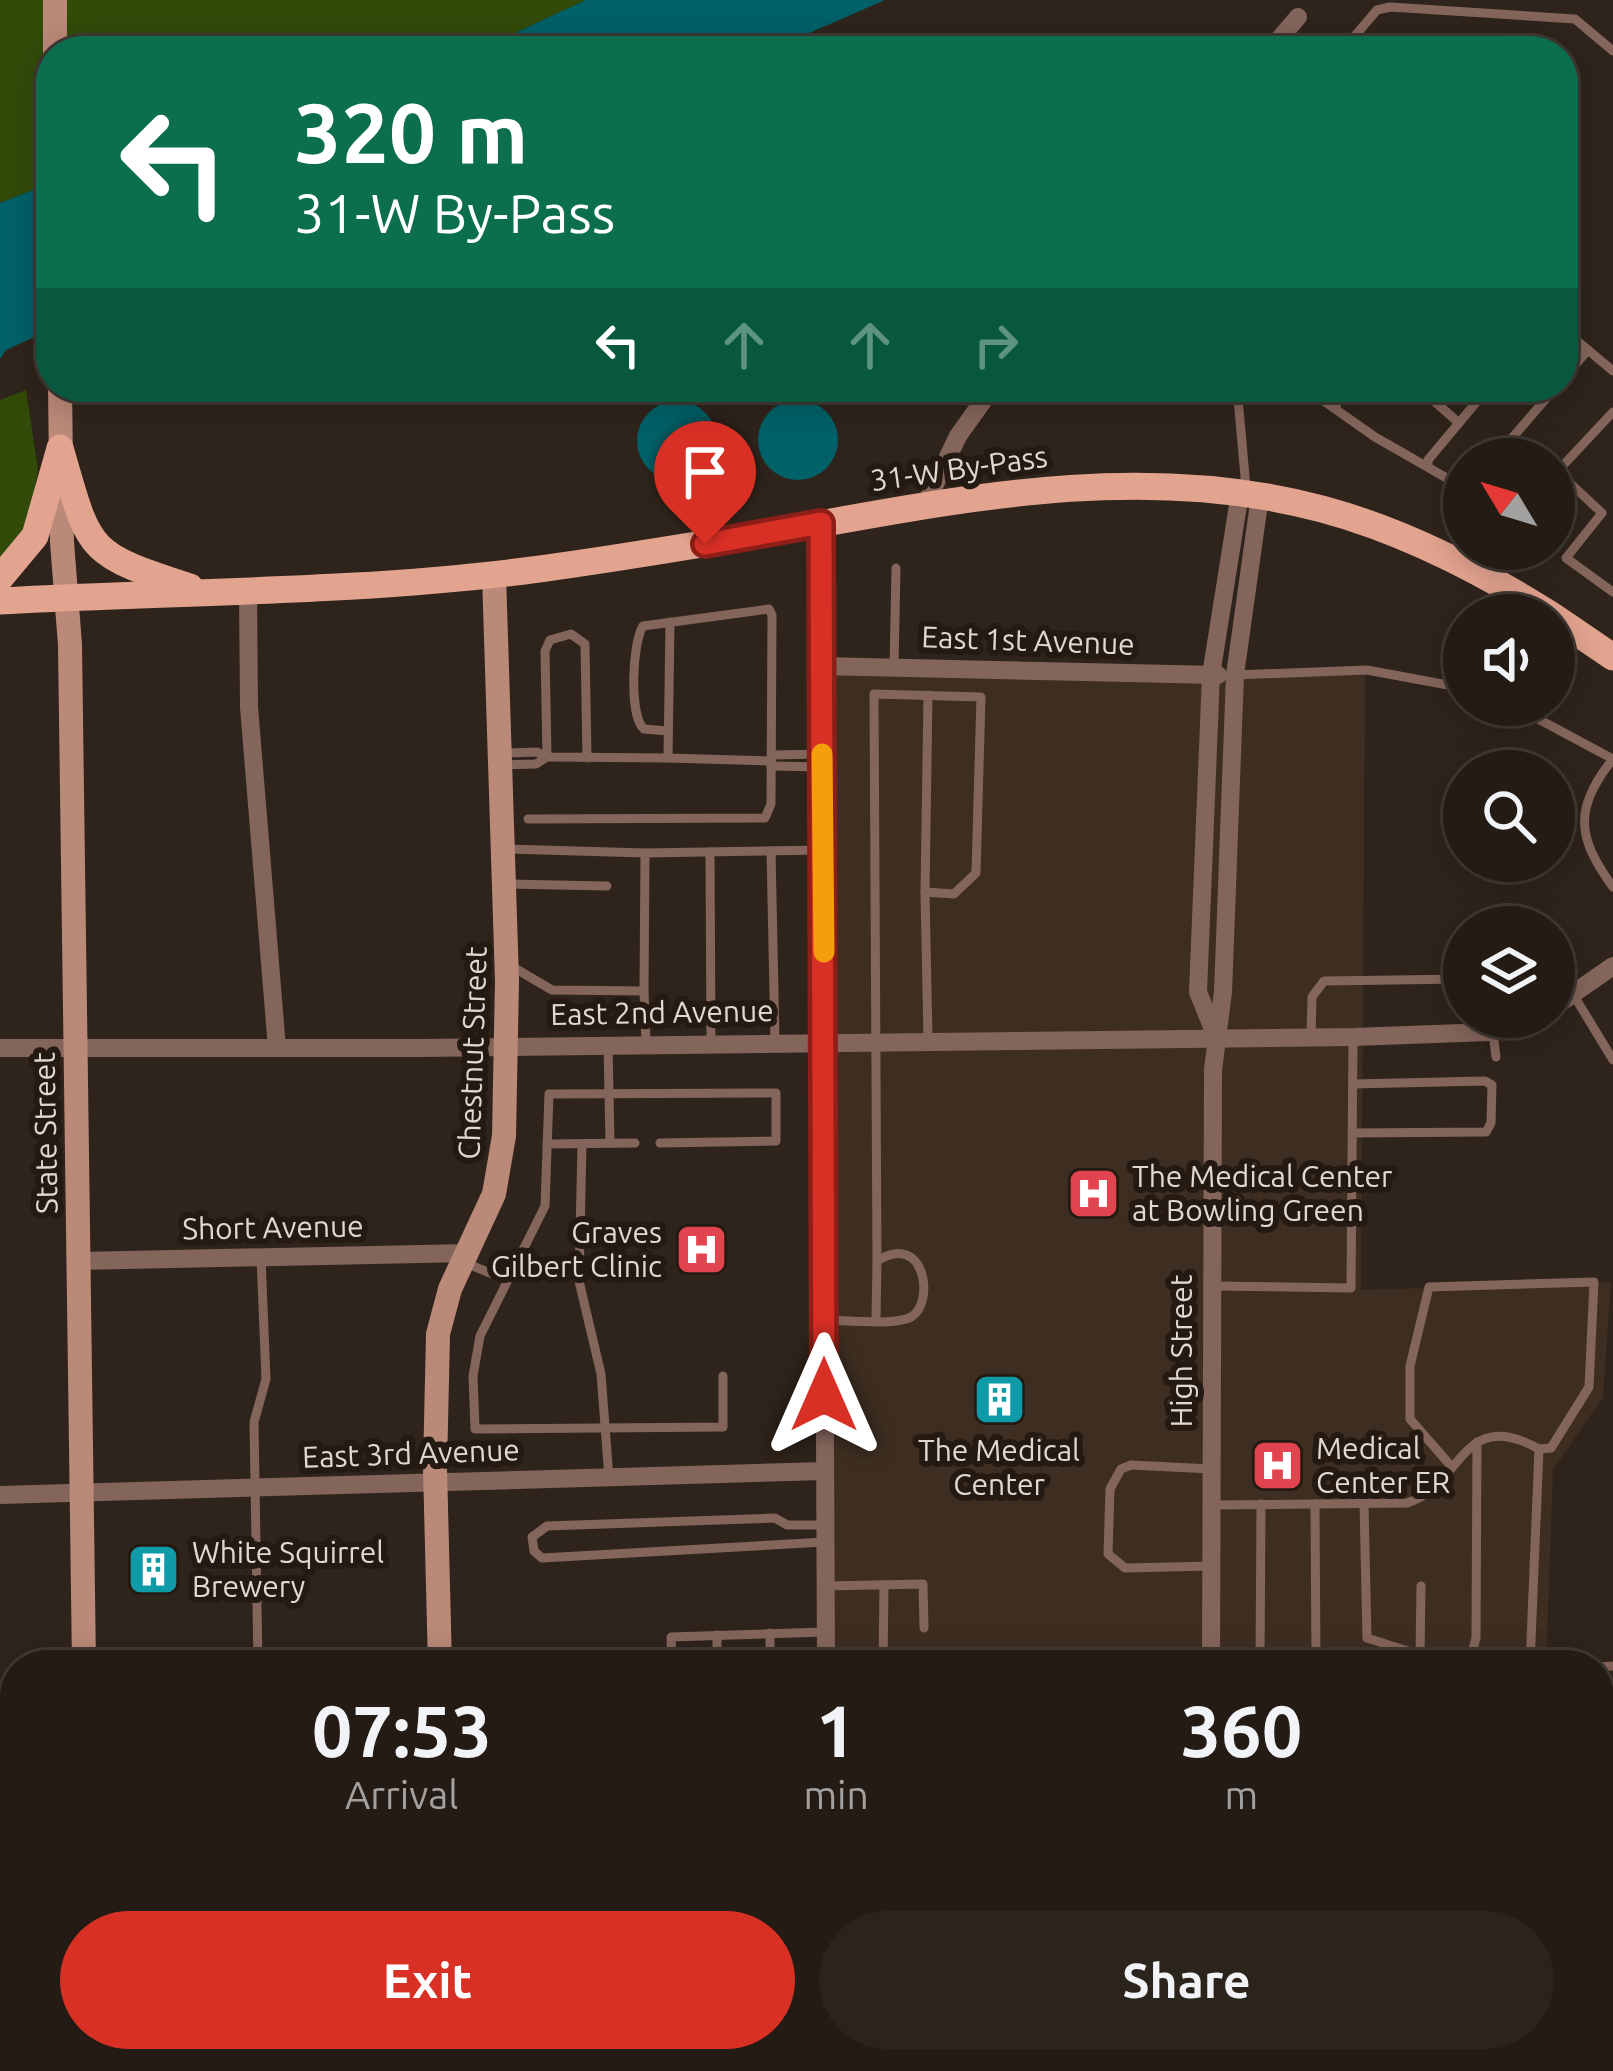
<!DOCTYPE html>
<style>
body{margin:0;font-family:Ubuntu,sans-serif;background:#2b241d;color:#f1f3f6;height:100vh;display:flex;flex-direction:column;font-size:45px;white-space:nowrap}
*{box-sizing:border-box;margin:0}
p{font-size:39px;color:#a3a1a0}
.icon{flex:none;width:66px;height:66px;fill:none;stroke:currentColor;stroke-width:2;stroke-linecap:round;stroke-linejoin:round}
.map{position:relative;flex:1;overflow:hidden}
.panel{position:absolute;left:0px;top:1650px;width:1614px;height:423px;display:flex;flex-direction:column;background:#231b14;border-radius:48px 48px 0 0;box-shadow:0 6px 30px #0003,0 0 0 3px #403934}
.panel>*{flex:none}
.top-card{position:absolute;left:36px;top:36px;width:1542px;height:366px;border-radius:48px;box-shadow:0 6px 30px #0003,0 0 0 3px #403934;background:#0b6e4f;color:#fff;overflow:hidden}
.needle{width:78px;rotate:308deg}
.fabs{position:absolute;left:1443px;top:438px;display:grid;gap:24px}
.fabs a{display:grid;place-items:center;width:132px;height:132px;border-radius:50%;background:#231b14;box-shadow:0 6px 30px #0003,0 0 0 3px #403934;font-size:60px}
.pin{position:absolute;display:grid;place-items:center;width:102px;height:102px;color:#fff;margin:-123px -51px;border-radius:50% 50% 50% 0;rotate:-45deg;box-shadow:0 0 12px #0007}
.pin .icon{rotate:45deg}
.me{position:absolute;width:132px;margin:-66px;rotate:0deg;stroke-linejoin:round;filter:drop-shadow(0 0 9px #0008)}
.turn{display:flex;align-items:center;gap:42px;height:252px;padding:0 60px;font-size:54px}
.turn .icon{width:156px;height:156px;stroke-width:2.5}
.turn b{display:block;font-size:84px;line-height:102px}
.lanes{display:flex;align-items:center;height:114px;padding:0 60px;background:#0003;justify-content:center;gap:60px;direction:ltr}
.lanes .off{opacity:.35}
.eta{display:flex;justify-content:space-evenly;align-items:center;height:204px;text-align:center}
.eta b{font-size:72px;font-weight:600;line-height:84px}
.cta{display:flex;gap:24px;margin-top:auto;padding:24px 60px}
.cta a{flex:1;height:138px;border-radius:72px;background:#d93025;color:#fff;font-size:48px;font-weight:600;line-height:138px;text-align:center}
.cta a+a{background:#2b241d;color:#f1f3f6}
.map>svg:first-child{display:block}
.built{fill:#3e2e21}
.green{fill:#324b09}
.water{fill:#006168}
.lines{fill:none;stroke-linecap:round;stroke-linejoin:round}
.lane{stroke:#84655b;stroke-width:9}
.street{stroke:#84655b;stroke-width:18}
.secondary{stroke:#ba8978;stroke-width:24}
.primary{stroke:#e3a48f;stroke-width:27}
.route-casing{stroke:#8d1f18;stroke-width:30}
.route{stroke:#d93025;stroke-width:21}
.slow{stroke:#f59e0b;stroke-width:21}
.labels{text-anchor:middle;stroke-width:12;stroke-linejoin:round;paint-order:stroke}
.street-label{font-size:30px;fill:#e0d9d3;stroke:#251a12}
.poi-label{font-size:30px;fill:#e0d9d3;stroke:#251a12;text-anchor:start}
</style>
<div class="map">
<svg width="1613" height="2071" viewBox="0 0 1613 2071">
<rect width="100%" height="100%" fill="#2f241b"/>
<g class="built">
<polygon points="820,666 1365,672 1361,1290 1611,1282 1603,1397 1553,1470 1546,1665 827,1665"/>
<rect x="827" y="2058" width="389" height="13"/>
</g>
<g class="green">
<polygon points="0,0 586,0 476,51 51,51 51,183 0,203"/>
<polygon points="26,390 38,470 27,530 0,566 0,400"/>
</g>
<g class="water">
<polygon points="586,0 885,0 768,51 476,51"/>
<polygon points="51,183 51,329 6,350 0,359 0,203"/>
<circle cx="798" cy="440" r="40"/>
<circle cx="677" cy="441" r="40"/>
</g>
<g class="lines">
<g class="lane">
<polyline points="1342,51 1377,10 1390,7 1575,19 1613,51"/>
<polyline points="1563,329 1613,371"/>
<polyline points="1563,379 1588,350"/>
<polyline points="1237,387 1246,488"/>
<polyline points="1304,387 1375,437 1464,488"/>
<polyline points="1418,387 1459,423"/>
<polyline points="1334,408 1349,387"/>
<polyline points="1494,459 1556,387"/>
<polyline points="1428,467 1428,460 1489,387"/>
<polyline points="1558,472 1602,513 1566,558 1613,592"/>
<polyline points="1554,475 1613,412"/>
<polyline points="670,622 668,758 771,761"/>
<polyline points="894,667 896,568"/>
<polyline points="1235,675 1367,670 1464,688"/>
<polyline points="1512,705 1613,759"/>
<polyline points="772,755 822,754"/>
<polyline points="587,758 585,644 571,634 550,640 545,651 547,757 668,758"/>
<path d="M1613 759C1573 808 1577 838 1613 887"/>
<polyline points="502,765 536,764 547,757 537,752 505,753"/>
<polyline points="771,766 822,767"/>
<path d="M528 819 765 818 771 804 772 615 769 609 643 626C632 643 629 716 644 729L668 731"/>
<polyline points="504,849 645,853"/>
<polyline points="771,851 775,1041"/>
<polyline points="710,852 711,1042"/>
<polyline points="504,884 607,886"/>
<polyline points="925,892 928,695"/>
<polyline points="511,966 552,990 644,991 645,853 823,850"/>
<polyline points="644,991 646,1043"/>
<polyline points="1573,994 1613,1060"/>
<polyline points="1491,1017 1496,1057"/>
<polyline points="1311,1037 1312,997 1324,981 1464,979"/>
<polyline points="608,1044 610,1143"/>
<polyline points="1352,1133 1486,1132 1491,1123 1492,1085 1485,1081 1353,1084"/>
<polyline points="660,1143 776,1141 776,1093 549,1094 545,1206 480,1336 473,1376 475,1429 723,1427 723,1376"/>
<polyline points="547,1144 635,1143"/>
<polyline points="582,1144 579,1281 601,1374 609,1478"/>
<polyline points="877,1261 874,694 981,697 976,873 954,894 925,892 928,1039"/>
<polyline points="463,1262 507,1280"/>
<polyline points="1212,1286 1351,1288 1353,1037"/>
<path d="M824 1320C844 1320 895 1326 911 1317 935 1304 926 1230 877 1261L876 1320"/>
<polyline points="1451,1466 1410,1419 1410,1366 1429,1287 1594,1282 1589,1387 1551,1448 1539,1449"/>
<polyline points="1315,1504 1316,1665"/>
<polyline points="1364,1504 1367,1638 1420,1655 1471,1656 1476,1638 1477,1442"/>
<path d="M1212 1505 1407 1503C1462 1487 1461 1405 1539 1449L1530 1665"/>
<polyline points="825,1542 542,1558 534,1551 532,1537 547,1526 775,1518 787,1525 825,1525"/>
<polyline points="1212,1566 1125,1568 1108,1554 1110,1489 1121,1469 1131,1465 1212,1469"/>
<polyline points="825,1586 923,1584 924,1628"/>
<polyline points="770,1633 770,1665"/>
<polyline points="717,1635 717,1665"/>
<polyline points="1420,1655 1421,1586"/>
<polyline points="258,1665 254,1422 266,1379 261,1258"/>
<polyline points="672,1665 671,1637 824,1632"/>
<polyline points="883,1665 884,1585"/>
<polyline points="1260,1665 1261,1504"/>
<polyline points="1599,1667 1613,1666"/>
<polyline points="934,2058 934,2071"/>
<polyline points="982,2058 982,2071"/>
<polyline points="1132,2058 1132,2071"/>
<polyline points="1314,2058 1314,2071"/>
<polyline points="1366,2058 1366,2071"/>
<polyline points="884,2071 884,2058"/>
<polyline points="1033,2071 1033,2058"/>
<polyline points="1086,2071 1086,2058"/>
<polyline points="1262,2071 1262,2058"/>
</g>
<g class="street">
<polyline points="1269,51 1298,17"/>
<polyline points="925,505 958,436 993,387"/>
<polyline points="821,523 826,1665"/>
<polyline points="248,590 249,707 277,1048"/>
<polyline points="820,666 1218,675"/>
<polyline points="1554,1007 1613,966"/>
<polyline points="1215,1034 1198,992 1211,675 1240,493"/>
<polyline points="0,1048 418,1048 1353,1037 1490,1032 1537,1017"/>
<polyline points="79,1261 468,1253"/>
<polyline points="0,1495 824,1471"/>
<polyline points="1211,1665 1213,1070 1223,992 1235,675 1260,496"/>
<polyline points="0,1952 15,1952"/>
<polyline points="1216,2058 1216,2071"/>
<polyline points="828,2071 828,2058"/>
</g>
<g class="secondary">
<polyline points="55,0 55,51"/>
<polyline points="60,387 62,542 70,645 84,1665"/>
<polyline points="440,1665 435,1468 438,1334 450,1289 494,1194 504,1136 507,981 494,575"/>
<polyline points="88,2058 88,2071"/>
<polyline points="445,2058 445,2071"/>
</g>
<g class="primary">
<path d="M60 448C90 552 85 553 190 587"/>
<polyline points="0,578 35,536 59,452"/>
<path d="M0 601C174 591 351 593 524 571 624 558 721 541 820 524 986 494 1155 464 1322 509 1404 531 1480 570 1551 615"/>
<polyline points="1554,617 1613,657"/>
</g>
</g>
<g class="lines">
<defs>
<polyline id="route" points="705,544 821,523 824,1395"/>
</defs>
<use href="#route" class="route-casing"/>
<use href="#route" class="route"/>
<polyline class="slow" points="822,754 824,952"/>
</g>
<defs>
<symbol id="hospital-square" viewBox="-11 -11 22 22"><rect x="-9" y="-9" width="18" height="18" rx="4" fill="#e0444e" stroke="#251a12"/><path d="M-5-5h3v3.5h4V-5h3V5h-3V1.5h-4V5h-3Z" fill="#fff"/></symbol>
<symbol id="building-square" viewBox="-11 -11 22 22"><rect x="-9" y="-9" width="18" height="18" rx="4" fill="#0f9aa8" stroke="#251a12"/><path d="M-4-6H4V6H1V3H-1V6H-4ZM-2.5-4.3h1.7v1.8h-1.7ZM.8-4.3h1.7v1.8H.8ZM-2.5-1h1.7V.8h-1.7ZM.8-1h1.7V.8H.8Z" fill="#fff"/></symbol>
</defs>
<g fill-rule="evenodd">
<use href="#hospital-square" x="1064" y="1164" width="59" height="59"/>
<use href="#hospital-square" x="672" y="1220" width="59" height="59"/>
<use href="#building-square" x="970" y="1370" width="59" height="59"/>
<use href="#hospital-square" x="1248" y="1436" width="59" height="59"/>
<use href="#building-square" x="124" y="1540" width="59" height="59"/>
</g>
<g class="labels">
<g class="street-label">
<text transform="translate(959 469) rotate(-8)" y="10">31-W By-Pass</text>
<text transform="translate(1028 641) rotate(2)" y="10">East 1st Avenue</text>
<text transform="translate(662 1013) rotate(-1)" y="10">East 2nd Avenue</text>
<text transform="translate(473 1053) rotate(-88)" y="10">Chestnut Street</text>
<text transform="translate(46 1133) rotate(-91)" y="10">State Street</text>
<text transform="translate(273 1228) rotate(-1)" y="10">Short Avenue</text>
<text transform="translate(1182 1351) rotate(-90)" y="10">High Street</text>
<text transform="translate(411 1454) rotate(-2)" y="10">East 3rd Avenue</text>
</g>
<g class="poi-label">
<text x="1132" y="1187">The Medical Center<tspan x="1132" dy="34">at Bowling Green</tspan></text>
<text x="662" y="1243" text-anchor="end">Graves<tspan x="662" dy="34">Gilbert Clinic</tspan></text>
<text x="1316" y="1459">Medical<tspan x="1316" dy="34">Center ER</tspan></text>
<text x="999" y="1461" text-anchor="middle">The Medical<tspan x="999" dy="34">Center</tspan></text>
<text x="192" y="1563">White Squirrel<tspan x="192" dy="34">Brewery</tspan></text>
</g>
</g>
</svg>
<div class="fabs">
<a><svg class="needle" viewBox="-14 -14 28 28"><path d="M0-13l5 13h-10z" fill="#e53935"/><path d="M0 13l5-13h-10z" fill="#a3a1a0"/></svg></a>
<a><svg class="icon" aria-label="sound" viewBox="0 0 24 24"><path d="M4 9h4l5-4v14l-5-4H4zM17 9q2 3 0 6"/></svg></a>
<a><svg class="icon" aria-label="search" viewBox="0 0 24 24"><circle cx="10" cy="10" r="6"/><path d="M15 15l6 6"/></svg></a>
<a><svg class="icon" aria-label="layers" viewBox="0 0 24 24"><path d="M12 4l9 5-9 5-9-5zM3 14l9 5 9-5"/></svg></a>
</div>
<div class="pin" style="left:705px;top:544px;background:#d93025"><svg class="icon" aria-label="arrive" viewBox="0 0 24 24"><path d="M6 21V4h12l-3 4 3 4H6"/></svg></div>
<svg class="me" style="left:824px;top:1395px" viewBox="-20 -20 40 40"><path d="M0-17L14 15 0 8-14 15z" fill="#d93025" stroke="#fff" stroke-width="4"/></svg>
<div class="top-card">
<div class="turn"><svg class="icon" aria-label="left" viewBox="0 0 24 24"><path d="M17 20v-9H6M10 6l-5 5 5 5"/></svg><div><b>320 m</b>31-W By-Pass</div></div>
<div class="lanes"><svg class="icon" aria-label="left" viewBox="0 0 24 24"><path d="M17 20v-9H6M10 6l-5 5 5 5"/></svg><svg class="icon off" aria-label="ahead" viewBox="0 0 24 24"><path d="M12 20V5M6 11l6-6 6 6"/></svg><svg class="icon off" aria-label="ahead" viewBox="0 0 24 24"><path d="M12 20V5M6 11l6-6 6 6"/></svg><svg class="icon off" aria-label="right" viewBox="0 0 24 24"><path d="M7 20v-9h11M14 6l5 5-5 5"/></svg></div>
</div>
<section class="panel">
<div class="eta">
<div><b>07:53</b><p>Arrival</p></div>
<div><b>1</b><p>min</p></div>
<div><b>360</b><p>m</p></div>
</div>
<div class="cta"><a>Exit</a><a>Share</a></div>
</section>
</div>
